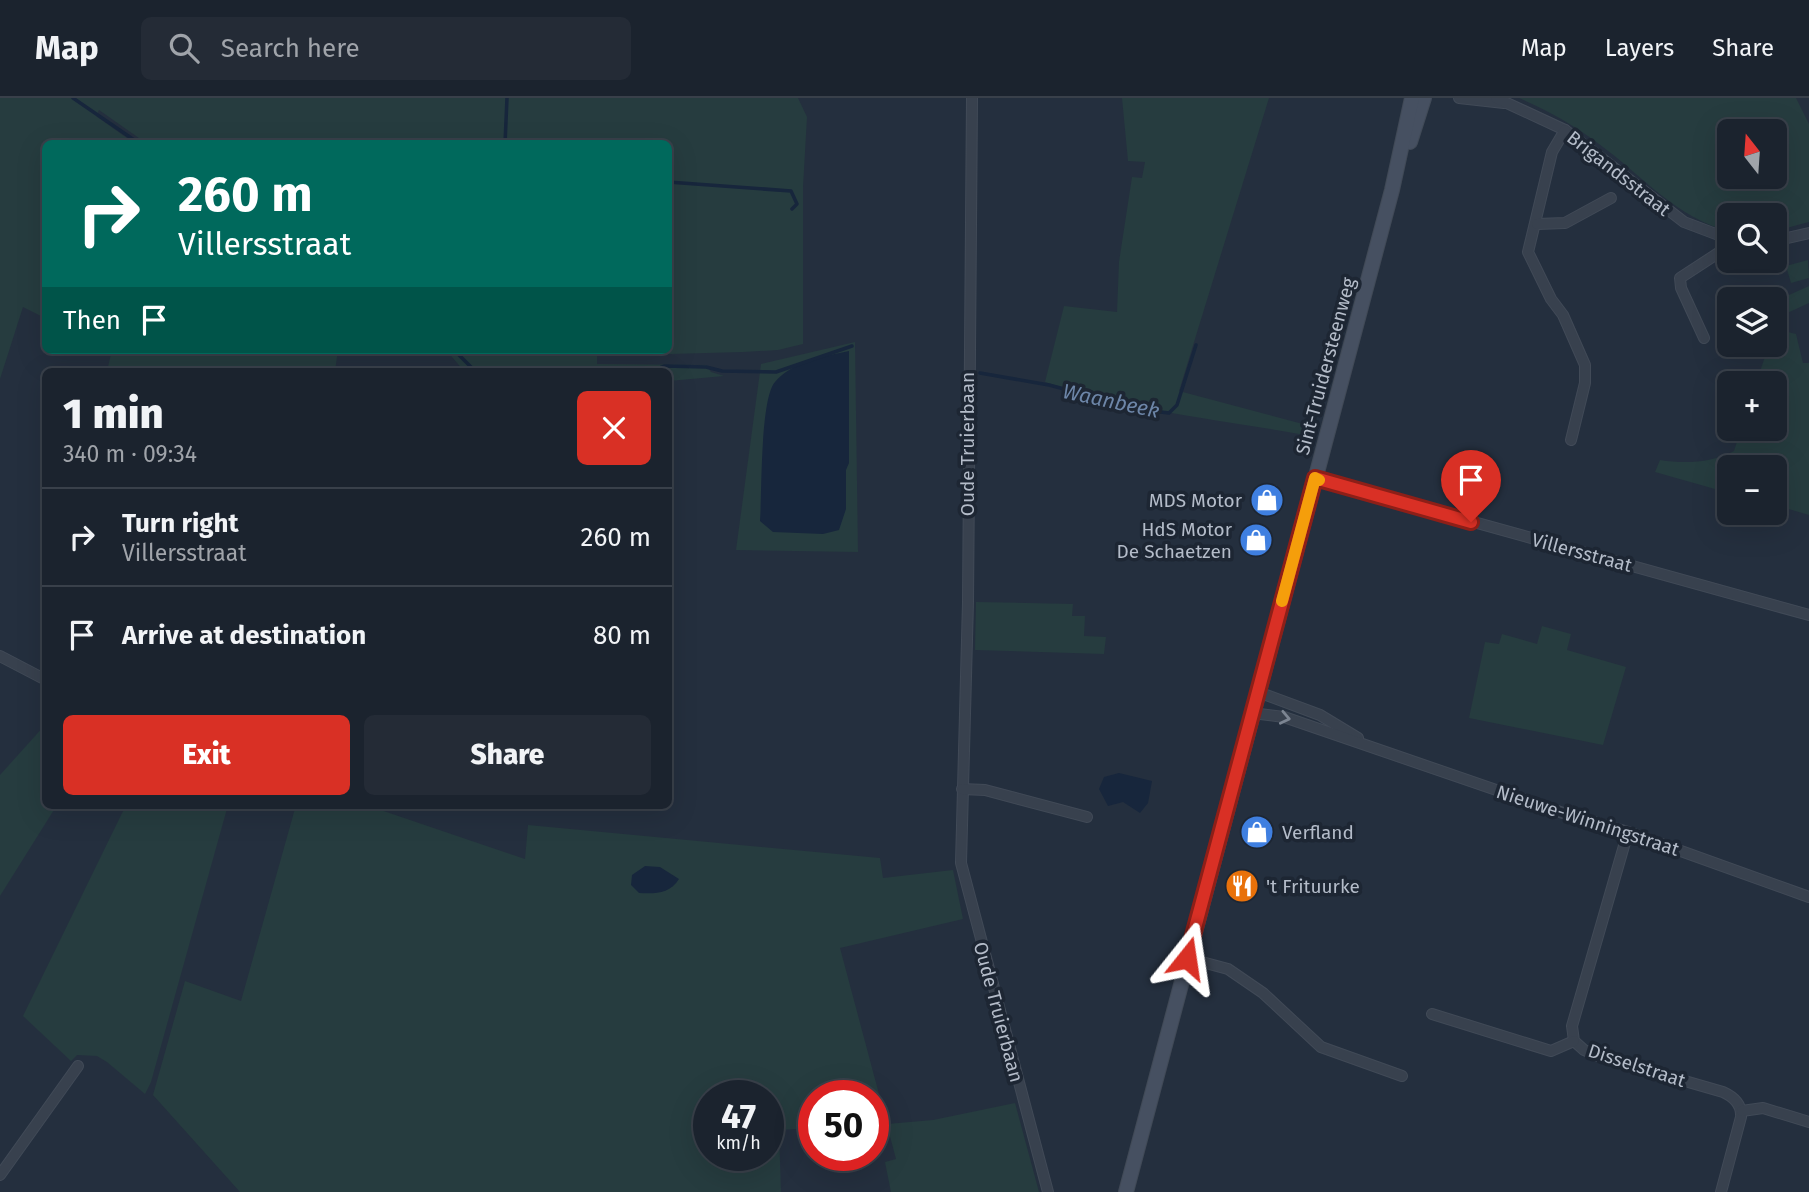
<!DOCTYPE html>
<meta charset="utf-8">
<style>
body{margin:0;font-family:"Fira Sans",sans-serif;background:#242b36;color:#f1f3f6;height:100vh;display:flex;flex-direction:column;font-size:26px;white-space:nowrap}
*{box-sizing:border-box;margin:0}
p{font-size:23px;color:#a0a4aa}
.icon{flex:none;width:38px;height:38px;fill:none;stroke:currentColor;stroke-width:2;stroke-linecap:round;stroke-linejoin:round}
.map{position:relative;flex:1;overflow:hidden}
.sheet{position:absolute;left:42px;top:270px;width:630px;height:441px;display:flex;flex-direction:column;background:#1b232e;border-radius:10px;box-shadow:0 7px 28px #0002,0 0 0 2px #39404a}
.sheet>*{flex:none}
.guide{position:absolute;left:42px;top:42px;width:630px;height:214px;border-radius:10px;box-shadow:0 7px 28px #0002,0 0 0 2px #39404a;background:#00695c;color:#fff;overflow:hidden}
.needle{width:46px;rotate:343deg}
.tools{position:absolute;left:1717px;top:21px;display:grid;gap:14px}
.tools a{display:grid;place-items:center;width:70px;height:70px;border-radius:10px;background:#1b232e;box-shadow:0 7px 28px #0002,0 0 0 2px #39404a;font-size:35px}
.speed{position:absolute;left:693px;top:982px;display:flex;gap:14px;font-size:35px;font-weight:700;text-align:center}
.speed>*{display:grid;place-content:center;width:91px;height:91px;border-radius:50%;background:#1b232e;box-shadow:0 7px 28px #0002,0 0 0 2px #39404a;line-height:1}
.speed small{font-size:18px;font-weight:400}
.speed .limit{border:10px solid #d22;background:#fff;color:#111}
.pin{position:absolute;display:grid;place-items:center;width:60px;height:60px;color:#fff;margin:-72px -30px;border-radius:50% 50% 50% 0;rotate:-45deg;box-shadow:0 0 7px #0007}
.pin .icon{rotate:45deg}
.me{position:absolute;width:77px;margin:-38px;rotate:15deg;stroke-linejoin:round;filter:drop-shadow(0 0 5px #0008)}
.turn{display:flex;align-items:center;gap:24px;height:147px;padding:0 21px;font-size:32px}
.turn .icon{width:91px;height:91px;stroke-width:2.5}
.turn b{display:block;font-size:49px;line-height:60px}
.then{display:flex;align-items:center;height:66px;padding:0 21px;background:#0003;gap:14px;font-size:26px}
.round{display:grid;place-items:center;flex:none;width:74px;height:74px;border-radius:10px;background:#242b36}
.summary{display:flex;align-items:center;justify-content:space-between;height:119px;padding:0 21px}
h1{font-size:42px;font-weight:800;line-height:52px}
.action{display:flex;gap:14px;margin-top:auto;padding:14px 21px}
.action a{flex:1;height:80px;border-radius:10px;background:#d93025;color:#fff;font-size:28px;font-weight:800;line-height:80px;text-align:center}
.action a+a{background:#242b36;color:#f1f3f6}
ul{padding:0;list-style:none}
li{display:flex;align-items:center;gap:21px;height:98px;padding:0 21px;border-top:2px solid #39404a}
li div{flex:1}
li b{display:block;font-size:26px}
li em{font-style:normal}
header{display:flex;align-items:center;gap:42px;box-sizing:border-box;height:98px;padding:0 35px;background:#1b232e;border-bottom:2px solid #39404a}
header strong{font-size:33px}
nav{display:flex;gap:38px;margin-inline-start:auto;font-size:24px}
.search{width:490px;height:63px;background:#242b36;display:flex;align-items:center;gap:18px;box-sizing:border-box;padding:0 24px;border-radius:10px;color:#a0a4aa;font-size:26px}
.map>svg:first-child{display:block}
.green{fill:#263c3f;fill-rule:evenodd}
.water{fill:#17263c}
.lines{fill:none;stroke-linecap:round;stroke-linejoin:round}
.stream{stroke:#17263c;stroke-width:3.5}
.street-casing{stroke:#414a57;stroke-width:12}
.secondary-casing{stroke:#414a57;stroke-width:16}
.street{stroke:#38414e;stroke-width:10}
.secondary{stroke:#465061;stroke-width:14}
.oneway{stroke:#7c8592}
.route-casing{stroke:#8d1f18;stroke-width:18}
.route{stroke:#d93025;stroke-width:12}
.slow{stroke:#f59e0b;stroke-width:12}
.labels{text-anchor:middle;stroke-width:7;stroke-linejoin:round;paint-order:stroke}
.street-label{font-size:19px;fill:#b4bcc9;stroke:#1d2633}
.poi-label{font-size:19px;fill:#b4bcc9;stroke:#1d2633;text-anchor:end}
.water-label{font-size:21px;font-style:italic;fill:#6d86a8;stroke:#1d2633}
</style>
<header>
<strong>Map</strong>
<div class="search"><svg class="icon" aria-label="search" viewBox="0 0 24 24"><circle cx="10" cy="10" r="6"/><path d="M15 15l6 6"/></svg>Search here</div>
<nav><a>Map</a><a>Layers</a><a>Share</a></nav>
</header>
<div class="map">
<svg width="1809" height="1094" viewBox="0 0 1809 1094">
<rect width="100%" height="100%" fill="#242f3e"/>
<g class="green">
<polygon points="0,0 798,0 807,19 803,89 803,246 778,252 743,254 597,258 597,266 706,267 711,274 724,278 669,283 668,273 464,273 446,252 668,252 668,46 146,45 99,12 96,18 134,45 46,46 45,220 23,209 0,281"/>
<path d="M1122 0H1269L1179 293 1314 329 1311 338C1222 322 1131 313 1045 284L1064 208 1117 214 1119 164 1132 79 1142 80 1145 64 1128 63Z"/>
<path d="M1519 0H1796L1809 26V124L1775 133 1774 117H1729V133C1679 122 1639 75 1599 46 1574 27 1547 12 1519 0ZM1729 33H1774V79H1729Z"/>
<polygon points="1808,162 1809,180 1791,185 1786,168"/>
<polygon points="1809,188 1809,205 1783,217 1776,203"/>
<path d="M1775 231 1796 236 1803 265H1809V417L1775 407 1774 369H1729V395L1655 374 1660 362C1685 366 1711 365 1734 353L1741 331H1774V285H1756L1769 247H1774Z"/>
<polygon points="855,244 858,454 736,452 761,266"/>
<polygon points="112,252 338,252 335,273 107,273"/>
<polygon points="976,504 1073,506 1072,518 1085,518 1084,538 1106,539 1104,556 975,552"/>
<polygon points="1542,528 1571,536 1567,552 1626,569 1603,647 1469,620 1485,544 1499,546 1502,536 1537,546"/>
<polygon points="45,627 46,707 57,707 0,798 0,677"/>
<polygon points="126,707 228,707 151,984 145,996 107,964 97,958 77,957 71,963 23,918"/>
<path d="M296 707H366L525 761 528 727 880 760 883 780 953 772 963 821 840 850 887 1026 933 1022 1015 1005 1039 1094H891L885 1064 896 1061 887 1027H873V998H814V1030L779 1032 781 1094H240L153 997 185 883 241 903ZM709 998H768V1057H709Z"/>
</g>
<g class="water">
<path d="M849 253V365L846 372V411L839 432 823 436 773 434 760 423C762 396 760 301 775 284 791 264 825 258 849 253Z"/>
<polygon points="1119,675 1152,683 1148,705 1140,715 1123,704 1108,708 1099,691 1104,679"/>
<path d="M645 768 660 769 679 781C670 796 654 796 639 795L631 787 632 777Z"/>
</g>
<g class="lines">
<g class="stream">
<polyline points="73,0 140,46"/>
<polyline points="505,46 507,0"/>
<polyline points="668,84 791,93 797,106 792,111"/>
<polyline points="454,252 475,273"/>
<polyline points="652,273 664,268 706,269 722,273 776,274 852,248"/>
<polyline points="980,275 1049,287 1144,312 1169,315 1177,307 1196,247"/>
</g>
<defs>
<g id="street">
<polyline points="972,0 968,504 961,765 1048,1094"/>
<polyline points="1459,0 1504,5"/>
<polyline points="1496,0 1565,32 1684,124 1729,141"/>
<polyline points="1565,32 1552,54 1528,154 1551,201 1563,217 1585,267 1585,285 1571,342"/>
<polyline points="1537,126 1565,125 1611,100"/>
<polyline points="1774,143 1809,135"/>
<polyline points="1704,240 1681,190 1680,180 1729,148"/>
<polyline points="1315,380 1809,517"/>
<polyline points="0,558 46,582"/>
<polyline points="1258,594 1320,617 1358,640"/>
<polyline points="1252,615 1284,619 1563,715 1628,734 1809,799"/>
<polyline points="962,691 985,692 1087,719"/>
<path d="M1628 734 1572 928 1574 943 1584 952 1598 958 1723 994C1734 999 1742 1007 1741 1019L1721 1094"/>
<polyline points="1187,860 1228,871 1263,895 1321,949 1402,978"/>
<polyline points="1432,916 1551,953 1574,943"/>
<polyline points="1742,1013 1763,1010 1809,1024"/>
<polyline points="0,1077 78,968"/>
</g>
<g id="secondary">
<polyline points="1410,44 1424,0"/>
<polyline points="1126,1094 1392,92 1412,0"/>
</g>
</defs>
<use href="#street" class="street-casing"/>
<use href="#secondary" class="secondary-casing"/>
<use href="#street" class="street"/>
<use href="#secondary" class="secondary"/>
</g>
<defs><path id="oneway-chevron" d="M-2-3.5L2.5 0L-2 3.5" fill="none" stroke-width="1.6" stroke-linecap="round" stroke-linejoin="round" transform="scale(1.75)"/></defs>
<use class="oneway" href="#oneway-chevron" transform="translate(1285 620) rotate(12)"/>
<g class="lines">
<defs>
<polyline id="route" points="1187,860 1315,380 1471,424"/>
</defs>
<use href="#route" class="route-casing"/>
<use href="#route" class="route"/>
<polyline class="slow" points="1282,503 1315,380 1319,382"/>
</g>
<defs>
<symbol id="shop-disc" viewBox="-11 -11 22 22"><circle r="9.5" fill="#3f7fe0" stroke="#1d2633"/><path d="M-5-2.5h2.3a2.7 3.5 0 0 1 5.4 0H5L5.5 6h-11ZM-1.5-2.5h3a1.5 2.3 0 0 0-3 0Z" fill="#fff"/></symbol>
<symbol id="restaurant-disc" viewBox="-11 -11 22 22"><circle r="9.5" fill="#e8710a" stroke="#1d2633"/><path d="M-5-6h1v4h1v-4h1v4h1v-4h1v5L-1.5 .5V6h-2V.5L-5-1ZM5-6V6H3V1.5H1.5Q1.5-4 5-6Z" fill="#fff"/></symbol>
</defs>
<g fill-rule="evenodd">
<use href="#shop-disc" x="1248" y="383" width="38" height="38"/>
<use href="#shop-disc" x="1237" y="423" width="38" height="38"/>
<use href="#shop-disc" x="1238" y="715" width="38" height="38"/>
<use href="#restaurant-disc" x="1223" y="769" width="38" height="38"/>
</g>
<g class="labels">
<g class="street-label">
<text transform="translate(1619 75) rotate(38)" y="7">Brigandsstraat</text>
<text transform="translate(1325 268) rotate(-75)" y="7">Sint-Truidersteenweg</text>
<text transform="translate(967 346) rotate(-90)" y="7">Oude Truierbaan</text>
<text transform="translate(1582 454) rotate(15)" y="7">Villersstraat</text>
<text transform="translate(1588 722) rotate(18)" y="7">Nieuwe-Winningstraat</text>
<text transform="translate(999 914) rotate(75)" y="7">Oude Truierbaan</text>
<text transform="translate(1637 967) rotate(18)" y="7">Disselstraat</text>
</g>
<g class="poi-label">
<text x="1242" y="409">MDS Motor</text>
<text x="1232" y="438">HdS Motor<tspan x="1232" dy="22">De Schaetzen</tspan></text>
<text x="1282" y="741" text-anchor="start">Verfland</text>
<text x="1266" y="795" text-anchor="start">'t Frituurke</text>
</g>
<g class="water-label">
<text transform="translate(1111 303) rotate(12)" y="7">Waanbeek</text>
</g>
</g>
</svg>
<div class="tools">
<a><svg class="needle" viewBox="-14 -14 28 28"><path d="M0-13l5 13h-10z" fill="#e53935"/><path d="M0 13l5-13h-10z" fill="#a0a4aa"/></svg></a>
<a><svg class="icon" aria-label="search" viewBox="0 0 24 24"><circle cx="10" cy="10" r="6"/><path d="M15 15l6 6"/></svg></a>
<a><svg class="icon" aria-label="layers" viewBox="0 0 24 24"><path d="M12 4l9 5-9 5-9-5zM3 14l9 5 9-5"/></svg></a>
<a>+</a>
<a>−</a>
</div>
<div class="speed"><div>47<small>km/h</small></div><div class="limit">50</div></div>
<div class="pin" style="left:1471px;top:424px;background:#d93025"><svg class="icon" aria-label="arrive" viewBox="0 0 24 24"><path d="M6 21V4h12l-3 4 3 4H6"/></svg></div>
<svg class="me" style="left:1187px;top:860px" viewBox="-20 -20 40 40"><path d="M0-17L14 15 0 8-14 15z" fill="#d93025" stroke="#fff" stroke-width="4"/></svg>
<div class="guide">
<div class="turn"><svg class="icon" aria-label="right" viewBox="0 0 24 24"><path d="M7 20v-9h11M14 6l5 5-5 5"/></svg><div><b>260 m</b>Villersstraat</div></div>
<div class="then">Then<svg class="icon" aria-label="arrive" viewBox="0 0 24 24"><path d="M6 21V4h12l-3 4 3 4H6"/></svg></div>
</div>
<section class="sheet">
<div class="summary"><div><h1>1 min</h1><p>340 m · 09:34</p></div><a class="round" style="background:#d93025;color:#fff"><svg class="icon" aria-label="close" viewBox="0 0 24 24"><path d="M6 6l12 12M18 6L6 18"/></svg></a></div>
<ul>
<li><svg class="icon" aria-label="right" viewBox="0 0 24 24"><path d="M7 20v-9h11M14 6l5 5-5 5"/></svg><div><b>Turn right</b><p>Villersstraat</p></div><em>260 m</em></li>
<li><svg class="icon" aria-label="arrive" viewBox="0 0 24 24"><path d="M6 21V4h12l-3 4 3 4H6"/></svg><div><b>Arrive at destination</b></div><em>80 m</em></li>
</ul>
<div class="action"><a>Exit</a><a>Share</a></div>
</section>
</div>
